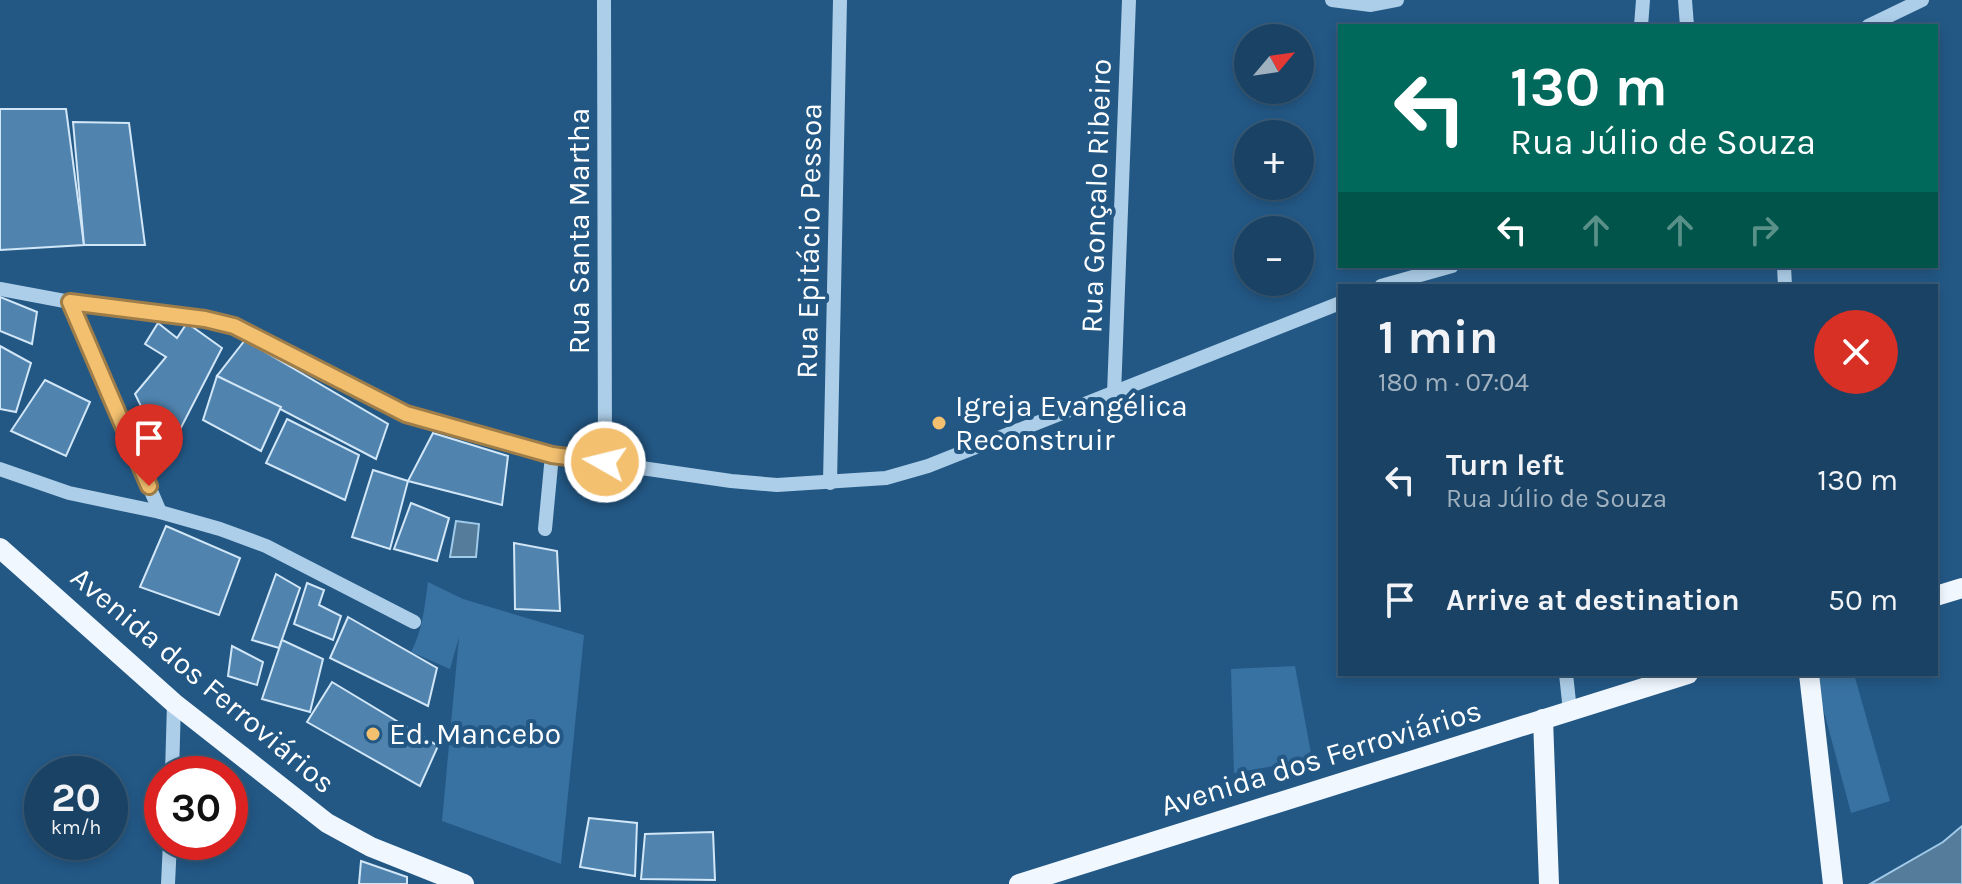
<!DOCTYPE html>
<meta charset="utf-8">
<style>
body{margin:0;font-family:Karla,sans-serif;background:#274d6d;color:#f1f3f6;height:100vh;display:flex;flex-direction:column;font-size:30px;white-space:nowrap}
*{box-sizing:border-box;margin:0}
p{font-size:26px;color:#9fb0bf}
.icon{flex:none;width:44px;height:44px;fill:none;stroke:currentColor;stroke-width:2;stroke-linecap:round;stroke-linejoin:round}
.map{position:relative;flex:1;overflow:hidden}
.sheet{position:absolute;left:1338px;top:284px;width:600px;height:392px;display:flex;flex-direction:column;background:#1a4264;border-radius:0px;box-shadow:0 4px 12px #0003,0 0 0 2px #385b78}
.sheet>*{flex:none}
.guide{position:absolute;left:1338px;top:24px;width:600px;height:244px;border-radius:0px;box-shadow:0 4px 12px #0003,0 0 0 2px #385b78;background:#00695c;color:#fff;overflow:hidden}
.needle{width:52px;rotate:61deg}
.tools{position:absolute;left:1234px;top:24px;display:grid;gap:16px}
.tools a{display:grid;place-items:center;width:80px;height:80px;border-radius:50%;background:#1a4264;box-shadow:0 4px 12px #0003,0 0 0 2px #385b78;font-size:40px}
.speed{position:absolute;left:24px;top:756px;display:flex;gap:16px;font-size:40px;font-weight:700;text-align:center}
.speed>*{display:grid;place-content:center;width:104px;height:104px;border-radius:50%;background:#1a4264;box-shadow:0 4px 12px #0003,0 0 0 2px #385b78;line-height:1}
.speed small{font-size:20px;font-weight:400}
.speed .limit{border:12px solid #d22;background:#fff;color:#111}
.pin{position:absolute;display:grid;place-items:center;width:68px;height:68px;color:#fff;margin:-82px -34px;border-radius:50% 50% 50% 0;rotate:-45deg;box-shadow:0 0 8px #0007}
.pin .icon{rotate:45deg}
.me{position:absolute;width:88px;margin:-44px;rotate:278deg;stroke-linejoin:round;filter:drop-shadow(0 0 6px #0008)}
.turn{display:flex;align-items:center;gap:28px;height:168px;padding:0 40px;font-size:36px}
.turn .icon{width:104px;height:104px;stroke-width:2.5}
.turn b{display:block;font-size:56px;line-height:68px}
.lanes{display:flex;align-items:center;height:76px;padding:0 40px;background:#0003;justify-content:center;gap:40px;direction:ltr}
.lanes .off{opacity:.35}
.round{display:grid;place-items:center;flex:none;width:84px;height:84px;border-radius:42px;background:#274d6d}
.head{display:flex;align-items:center;justify-content:space-between;height:136px;padding:0 40px}
h1{font-size:48px;font-weight:700;line-height:60px}
ul{padding:0;list-style:none}
li{display:flex;align-items:center;gap:24px;height:120px;padding:0 40px}
li div{flex:1}
li b{display:block;font-size:30px}
li em{font-style:normal}
.map>svg:first-child{display:block}
.green{fill:#3872a2}
.water{fill:#567c9b;stroke:#a1cae9;stroke-width:2}
.building{fill:#5084af;stroke:#d1e6f7;stroke-width:2}
.lines{fill:none;stroke-linecap:round;stroke-linejoin:round}
.minor{stroke:#adcee8;stroke-width:14}
.major{stroke:#f0f7fe;stroke-width:20}
.route-casing{stroke:#9e7d49;stroke-width:20}
.route{stroke:#f3c070;stroke-width:14}
.poi-dot{fill:#f3c070;stroke:#235885;stroke-width:3}
.labels{text-anchor:middle;stroke-width:8;stroke-linejoin:round;paint-order:stroke}
.street-label{font-size:30px;fill:#fff;stroke:#235885}
.poi-label{font-size:30px;fill:#fff;stroke:#235885;text-anchor:start}
</style>
<div class="map">
<svg width="1962" height="884" viewBox="0 0 1962 884">
<rect width="100%" height="100%" fill="#235885"/>
<g class="green">
<path d="M428 582 463 599 584 635 561 864 442 821 459 637 450 669 411 652C422 632 425 605 428 582Z"/>
<polygon points="1295,666 1312,759 1234,773 1231,669"/>
<polygon points="1814,674 1854,674 1890,801 1851,813"/>
</g>
<g class="water">
<polygon points="456,521 479,524 476,557 450,557"/>
<polygon points="1962,826 1962,884 1870,884 1943,842"/>
</g>
<g class="building">
<polygon points="0,109 66,109 84,245 0,250"/>
<polygon points="73,122 129,123 145,245 84,245"/>
<polygon points="0,297 37,312 32,344 0,331"/>
<polygon points="158,323 177,338 187,323 222,348 171,447 153,431 135,394 166,357 145,344"/>
<polygon points="245,340 388,424 376,459 217,376"/>
<polygon points="0,346 31,363 16,412 0,409"/>
<polygon points="217,376 281,407 261,451 203,420"/>
<polygon points="45,380 90,402 66,456 11,431"/>
<polygon points="287,419 359,455 345,500 266,463"/>
<polygon points="433,433 508,456 502,505 408,481"/>
<polygon points="373,470 408,481 390,549 352,537"/>
<polygon points="411,503 449,518 437,561 394,549"/>
<polygon points="166,526 240,558 219,615 140,587"/>
<polygon points="514,543 557,551 560,611 515,609"/>
<polygon points="276,574 300,588 279,648 252,640"/>
<polygon points="307,583 324,590 319,605 341,616 333,640 294,624"/>
<polygon points="348,617 437,668 428,706 330,658"/>
<polygon points="282,640 323,659 310,712 262,699"/>
<polygon points="232,646 263,662 257,685 228,676"/>
<polygon points="332,682 438,746 420,786 307,722"/>
<polygon points="589,818 637,823 635,876 580,867"/>
<polygon points="713,832 715,880 641,879 645,834"/>
<polygon points="361,861 407,877 407,884 359,884"/>
</g>
<g class="lines">
<g class="minor">
<polyline points="604,0 605,462"/>
<polyline points="1332,0 1371,5 1397,0"/>
<polyline points="1685,0 1687,26"/>
<polyline points="1641,26 1643,0"/>
<polyline points="1868,26 1922,0"/>
<polyline points="1784,266 1785,286"/>
<polyline points="1381,286 1452,266"/>
<polyline points="0,289 70,302 205,319 234,326 406,414 552,455 731,481 777,485 886,478 928,466 1340,303"/>
<polyline points="70,302 160,512"/>
<polyline points="1114,394 1129,0"/>
<polyline points="0,469 69,493 160,512 220,529 266,546 414,622"/>
<polyline points="830,483 840,0"/>
<polyline points="545,529 552,455"/>
<polyline points="1566,674 1570,711"/>
<polyline points="172,774 174,703"/>
<polyline points="168,884 170,842"/>
</g>
<g class="major">
<polyline points="0,548 174,703 327,823 371,847 464,884"/>
<polyline points="1936,596 1962,588"/>
<polyline points="1809,674 1833,884"/>
<polyline points="1543,719 1549,884"/>
<polyline points="1019,884 1688,674"/>
</g>
</g>
<g class="lines">
<defs>
<polyline id="route" points="149,486 70,302 205,319 234,326 406,414 552,455 605,462"/>
</defs>
<use href="#route" class="route-casing"/>
<use href="#route" class="route"/>
</g>
<g class="poi-dot">
<circle cx="939" cy="423" r="8"/>
<circle cx="373" cy="734" r="8"/>
</g>
<g class="labels">
<g class="street-label">
<text transform="translate(1096 196) rotate(-88)" y="10">Rua Gonçalo Ribeiro</text>
<text transform="translate(579 231) rotate(-90)" y="10">Rua Santa Martha</text>
<text transform="translate(809 241) rotate(-89)" y="10">Rua Epitácio Pessoa</text>
<text transform="translate(203 680) rotate(40)" y="10">Avenida dos Ferroviários</text>
<text transform="translate(1321 758) rotate(-17)" y="10">Avenida dos Ferroviários</text>
</g>
<g class="poi-label">
<text x="955" y="416">Igreja Evangélica<tspan x="955" dy="34">Reconstruir</tspan></text>
<text x="389" y="744">Ed. Mancebo</text>
</g>
</g>
</svg>
<div class="tools">
<a><svg class="needle" viewBox="-14 -14 28 28"><path d="M0-13l5 13h-10z" fill="#e53935"/><path d="M0 13l5-13h-10z" fill="#9fb0bf"/></svg></a>
<a>+</a>
<a>−</a>
</div>
<div class="speed"><div>20<small>km/h</small></div><div class="limit">30</div></div>
<div class="pin" style="left:149px;top:486px;background:#d93025"><svg class="icon" aria-label="arrive" viewBox="0 0 24 24"><path d="M6 21V4h12l-3 4 3 4H6"/></svg></div>
<svg class="me" style="left:605px;top:462px" viewBox="-20 -20 40 40"><circle r="17" fill="#f3c070" stroke="#fff" stroke-width="3"/><path d="M0-11L8 9 0 5-8 9z" fill="#fff"/></svg>
<div class="guide">
<div class="turn"><svg class="icon" aria-label="left" viewBox="0 0 24 24"><path d="M17 20v-9H6M10 6l-5 5 5 5"/></svg><div><b>130 m</b>Rua Júlio de Souza</div></div>
<div class="lanes"><svg class="icon" aria-label="left" viewBox="0 0 24 24"><path d="M17 20v-9H6M10 6l-5 5 5 5"/></svg><svg class="icon off" aria-label="ahead" viewBox="0 0 24 24"><path d="M12 20V5M6 11l6-6 6 6"/></svg><svg class="icon off" aria-label="ahead" viewBox="0 0 24 24"><path d="M12 20V5M6 11l6-6 6 6"/></svg><svg class="icon off" aria-label="right" viewBox="0 0 24 24"><path d="M7 20v-9h11M14 6l5 5-5 5"/></svg></div>
</div>
<section class="sheet">
<div class="head"><div><h1>1 min</h1><p>180 m · 07:04</p></div><a class="round" style="background:#d93025;color:#fff"><svg class="icon" aria-label="close" viewBox="0 0 24 24"><path d="M6 6l12 12M18 6L6 18"/></svg></a></div>
<ul>
<li><svg class="icon" aria-label="left" viewBox="0 0 24 24"><path d="M17 20v-9H6M10 6l-5 5 5 5"/></svg><div><b>Turn left</b><p>Rua Júlio de Souza</p></div><em>130 m</em></li>
<li><svg class="icon" aria-label="arrive" viewBox="0 0 24 24"><path d="M6 21V4h12l-3 4 3 4H6"/></svg><div><b>Arrive at destination</b></div><em>50 m</em></li>
</ul>
</section>
</div>
